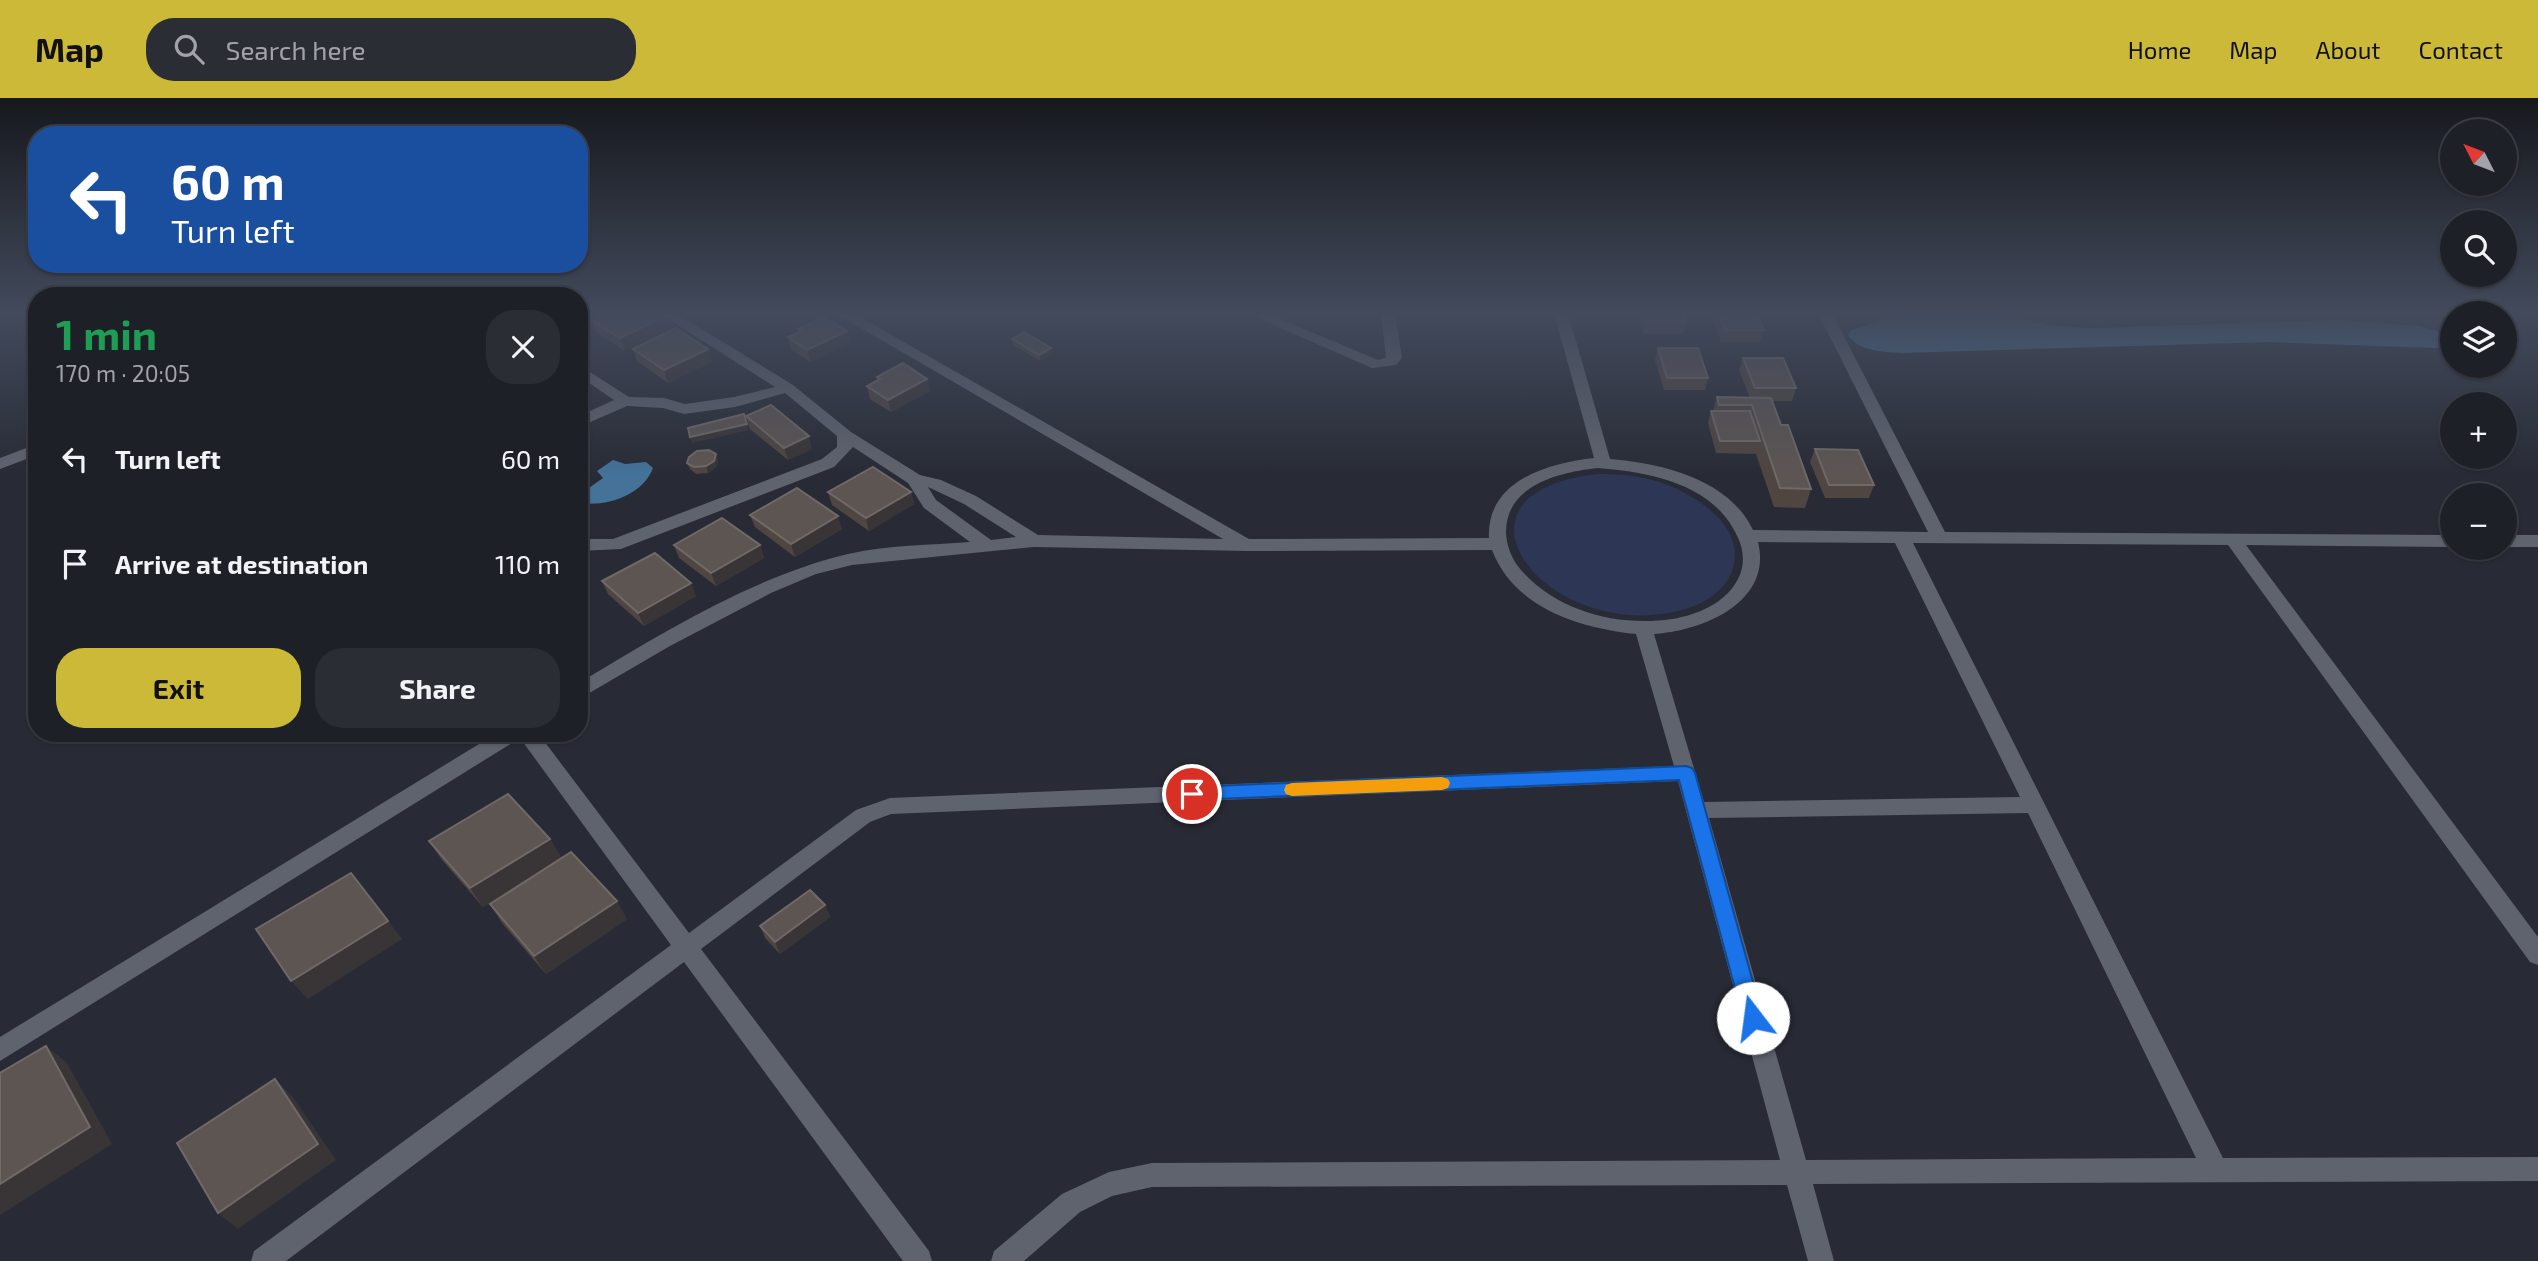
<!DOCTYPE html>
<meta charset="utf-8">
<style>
body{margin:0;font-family:"Exo 2",sans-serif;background:#2b2d34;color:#f1f3f6;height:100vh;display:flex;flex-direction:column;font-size:26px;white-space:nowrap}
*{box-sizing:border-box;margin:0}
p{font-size:23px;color:#a1a3a8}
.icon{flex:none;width:38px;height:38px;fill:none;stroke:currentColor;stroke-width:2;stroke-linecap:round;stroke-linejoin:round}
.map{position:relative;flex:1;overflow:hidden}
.sheet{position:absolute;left:28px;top:189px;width:560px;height:455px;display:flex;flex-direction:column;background:#1e2028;border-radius:28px;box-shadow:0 2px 5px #0004,0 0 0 2px #3c3e45}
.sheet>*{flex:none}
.banner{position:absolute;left:28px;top:28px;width:560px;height:147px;border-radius:28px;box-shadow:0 2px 5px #0004,0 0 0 2px #3c3e45;background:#1a4fa0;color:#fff;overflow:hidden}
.needle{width:46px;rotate:312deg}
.fabs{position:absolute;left:2440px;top:21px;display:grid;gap:14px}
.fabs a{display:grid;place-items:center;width:77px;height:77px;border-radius:50%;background:#1e2028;box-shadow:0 2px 5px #0004,0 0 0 2px #3c3e45;font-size:35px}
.pin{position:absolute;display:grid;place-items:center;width:60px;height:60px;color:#fff;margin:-30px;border:4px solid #fff;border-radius:50%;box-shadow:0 2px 7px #0007}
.me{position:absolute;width:77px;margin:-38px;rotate:345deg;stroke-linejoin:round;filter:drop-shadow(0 0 5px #0008)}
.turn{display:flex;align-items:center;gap:24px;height:147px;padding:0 28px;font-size:32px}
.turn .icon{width:91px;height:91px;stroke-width:2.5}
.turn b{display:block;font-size:49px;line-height:60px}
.round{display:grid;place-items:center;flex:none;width:74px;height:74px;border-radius:28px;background:#2b2d34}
.head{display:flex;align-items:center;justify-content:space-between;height:119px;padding:0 28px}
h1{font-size:42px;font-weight:700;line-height:52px;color:#1e9e55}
.primary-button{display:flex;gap:14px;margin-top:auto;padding:14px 28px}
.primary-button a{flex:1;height:80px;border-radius:28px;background:#cdb938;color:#111;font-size:28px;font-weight:700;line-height:80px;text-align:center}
.primary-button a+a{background:#2b2d34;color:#f1f3f6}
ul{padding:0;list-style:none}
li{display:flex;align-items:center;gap:21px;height:105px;padding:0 28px}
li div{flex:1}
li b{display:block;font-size:26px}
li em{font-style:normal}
header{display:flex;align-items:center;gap:42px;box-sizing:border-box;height:98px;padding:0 35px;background:#cdb938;color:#111}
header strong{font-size:33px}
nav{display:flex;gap:38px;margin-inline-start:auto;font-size:24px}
.search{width:490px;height:63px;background:#2b2d34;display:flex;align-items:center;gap:18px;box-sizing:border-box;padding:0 24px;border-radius:28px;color:#a1a3a8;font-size:26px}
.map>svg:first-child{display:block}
.green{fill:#2d3654}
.water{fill:#447299}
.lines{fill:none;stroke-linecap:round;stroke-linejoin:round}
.minor{fill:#5f636e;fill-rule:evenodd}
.wall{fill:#4f4541}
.shaded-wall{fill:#393435}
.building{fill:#5d5552;stroke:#706967;stroke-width:2}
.route{fill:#1a73e8;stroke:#114b97;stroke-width:2}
.slow{fill:#f59e0b}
</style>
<header>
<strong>Map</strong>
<div class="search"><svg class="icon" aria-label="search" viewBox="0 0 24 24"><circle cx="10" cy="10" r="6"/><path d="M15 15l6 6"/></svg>Search here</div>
<nav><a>Home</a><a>Map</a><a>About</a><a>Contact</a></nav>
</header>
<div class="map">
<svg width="2538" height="1163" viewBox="0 0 2538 1163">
<rect width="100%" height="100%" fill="#282b35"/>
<path class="green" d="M1598 376C1617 376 1637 377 1656 383 1690 393 1746 426 1733 470 1727 492 1703 507 1682 512 1547 548 1428 394 1598 376Z"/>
<g class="water">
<path d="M1906 215H1997L2056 228 2093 230 2339 222 2419 228 2451 236 2452 247 2435 250 2268 244 1903 255C1885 254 1859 254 1848 237L1852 232Z"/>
<path d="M613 362 625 366 646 364 653 370C643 397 607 409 580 405L579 397 603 380 597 373Z"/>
</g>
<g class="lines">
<g class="minor">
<path d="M659 215H676L793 287 851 334 920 377 941 382 976 398 1038 437 1223 441 835 215H853L1249 441 1489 440C1486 383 1548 365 1594 360L1554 215H1568L1610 361C1661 365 1729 381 1753 432L1928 434 1818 215H1832L1945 434 2452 437V449L2246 447 2538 839V867L2530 864 2228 447 1913 445 2223 1060 2538 1059V1083L1813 1086 1834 1163H1808L1787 1087 1152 1089 1112 1098 1080 1114 1024 1163H991L994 1153 1062 1096 1109 1074 1152 1065 1780 1062 1678 683 891 716 870 724 701 851 929 1153 932 1163H903L684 864 286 1163H251L254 1153 671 847 520 640 0 963V939L497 635H538L689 835 856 712 890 700 1674 668 1636 536C1579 530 1514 510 1492 452L1247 453 1034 449 852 467 816 476 771 495 670 548 579 601V585C664 534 752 479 848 456 887 447 931 447 970 444L924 410 908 385 853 349 834 369 621 451 579 453V441H613L822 361 837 349V338L785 295 735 309 684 316 663 310 627 308 579 329V318L614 302 579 278V267L629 299 664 300 685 306 734 299 775 289ZM1598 370C1650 374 1715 386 1738 440 1744 452 1745 468 1738 481 1726 505 1697 517 1672 521 1618 529 1558 514 1521 472 1512 462 1506 447 1506 433 1507 386 1561 374 1598 370ZM928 389 964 406 1016 439 991 442 936 402ZM1758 444 1895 445 2020 699 1704 704 1654 536C1703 533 1773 504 1758 444ZM2028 715 2196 1060 1806 1062 1709 720Z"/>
<polygon points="1246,215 1266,215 1378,262 1386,260 1381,215 1395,215 1402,260 1396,267 1372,270"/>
<polygon points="37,346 37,357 0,371 0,360"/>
<rect x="2504" y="437" width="34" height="12"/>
</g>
</g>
<g class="wall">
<polygon points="1638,215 1683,215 1686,224 1683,236 1644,236"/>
<polygon points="1711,215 1757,215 1764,232 1760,244 1721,244"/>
<polygon points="664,219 668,232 625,253 597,235 592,223"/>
<polygon points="798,231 847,233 850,245 811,264 791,252 788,239 799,234"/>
<polygon points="1012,241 1052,256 1040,263 1013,247"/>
<polygon points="1658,250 1708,280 1705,292 1664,292 1655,262"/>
<polygon points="633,251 708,251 712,264 668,285 637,263"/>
<polygon points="1743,260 1796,290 1792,303 1772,303 1781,327 1811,391 1805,410 1774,409 1756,356 1716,355 1708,325 1711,313 1713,313 1717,299 1750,300 1739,272"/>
<polygon points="877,279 927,281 930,293 891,314 870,301 867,288 878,282"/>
<polygon points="746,318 812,351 788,362 750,331"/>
<polygon points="1815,351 1874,387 1869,400 1825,400 1810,364"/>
<polygon points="718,363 716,369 708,375 696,376 690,371 687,365"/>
<polygon points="828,394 911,394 914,406 869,433 832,407"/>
<polygon points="750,417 842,431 795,459 755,429"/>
<polygon points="674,447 760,447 764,460 716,488 679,460"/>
<polygon points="602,483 696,498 644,528 608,496"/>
<polygon points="550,741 561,759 483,809 442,762 429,743"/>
<polygon points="490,806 627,821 546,876 502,825"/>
<polygon points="825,807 830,819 780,856 765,840 760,828"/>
</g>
<g class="shaded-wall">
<polygon points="664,219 668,232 625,253 620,240"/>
<polygon points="847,233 850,245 811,264 807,252"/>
<polygon points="1051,250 1052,256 1040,263 1039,257"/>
<polygon points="708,251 712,264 668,285 664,272"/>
<polygon points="927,281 930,293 891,314 888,302"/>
<polygon points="747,326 749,332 692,345 690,339"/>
<polygon points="809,338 812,351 788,362 784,350"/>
<polygon points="716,356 718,363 716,369 708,375 706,368"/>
<polygon points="911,394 914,406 869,433 866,420"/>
<polygon points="838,418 842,431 795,459 791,446"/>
<polygon points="760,447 764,460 716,488 711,475"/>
<polygon points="691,485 696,498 644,528 638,515"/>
<polygon points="550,741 561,759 483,809 470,790"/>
<polygon points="617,803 627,821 546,876 534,858"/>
<polygon points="825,807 830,819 780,856 775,844"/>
<polygon points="388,823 402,841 308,901 291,883"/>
<polygon points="46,948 67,965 112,1046 0,1117 0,1086"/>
<polygon points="275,981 292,998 336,1062 238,1131 218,1115"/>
</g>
<g class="building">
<polygon points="608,215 657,215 664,219 620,240 592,223"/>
<polygon points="1644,215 1683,215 1686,224 1647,224"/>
<polygon points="1718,215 1757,215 1764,232 1725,232"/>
<polygon points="824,219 847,233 807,252 788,239 802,233 798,231"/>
<polygon points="676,230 708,251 664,272 633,251"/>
<polygon points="1024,234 1051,250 1039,257 1012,241"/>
<polygon points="1658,250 1698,250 1708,280 1667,280"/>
<polygon points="1743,260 1783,260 1796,290 1755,290"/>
<polygon points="903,265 927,281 888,302 867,288 880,281 877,279"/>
<polygon points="1717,299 1771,300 1781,327 1788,327 1811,391 1780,390 1752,307 1719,307"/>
<polygon points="771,307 809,338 784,350 746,318"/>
<polygon points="1711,313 1750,313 1760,343 1720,343"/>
<polygon points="744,316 747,326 690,339 688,330"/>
<polygon points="1815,351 1858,352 1874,387 1829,387"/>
<polygon points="709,352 716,356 714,363 706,368 694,369 687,365 689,359 697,353"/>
<polygon points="873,369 911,394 866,420 828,394"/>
<polygon points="797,390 838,418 791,446 750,417"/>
<polygon points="722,420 760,447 711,475 674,447"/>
<polygon points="655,455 691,485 638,515 602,483"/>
<polygon points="508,696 550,741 470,790 429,743"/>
<polygon points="571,754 617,803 534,858 490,806"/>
<polygon points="351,775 388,823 291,883 256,831"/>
<polygon points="810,792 825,807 775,844 760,828"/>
<polygon points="46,948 90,1029 0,1086 0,975"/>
<polygon points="275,981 318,1046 218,1115 177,1045"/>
</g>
<linearGradient id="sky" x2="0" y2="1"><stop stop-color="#16181d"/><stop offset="0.57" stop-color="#424a5c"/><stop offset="1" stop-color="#424a5c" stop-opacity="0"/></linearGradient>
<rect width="2538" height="378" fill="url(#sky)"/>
<polygon class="route" points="1686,668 1692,670 1695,675 1763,920 1760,926 1753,929 1746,926 1743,920 1679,682 1192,702 1186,701 1184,696 1186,691 1192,689"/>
<polygon class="slow" points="1442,679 1448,681 1450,685 1448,690 1442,692 1292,698 1286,696 1284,692 1286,687 1292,685"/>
</svg>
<div class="fabs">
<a><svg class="needle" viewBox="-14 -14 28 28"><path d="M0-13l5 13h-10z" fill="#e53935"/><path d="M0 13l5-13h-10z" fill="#a1a3a8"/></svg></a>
<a><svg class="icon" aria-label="search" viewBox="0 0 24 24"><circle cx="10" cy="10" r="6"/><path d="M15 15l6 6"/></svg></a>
<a><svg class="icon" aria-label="layers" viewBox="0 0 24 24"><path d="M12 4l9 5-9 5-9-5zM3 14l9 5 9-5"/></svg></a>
<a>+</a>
<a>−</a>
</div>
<div class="pin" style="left:1192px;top:696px;background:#d93025"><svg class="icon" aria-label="arrive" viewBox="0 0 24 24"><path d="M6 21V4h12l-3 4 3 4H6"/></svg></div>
<svg class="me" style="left:1753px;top:920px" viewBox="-20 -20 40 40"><circle r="19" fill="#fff"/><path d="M0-13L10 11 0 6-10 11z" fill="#1a73e8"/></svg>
<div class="banner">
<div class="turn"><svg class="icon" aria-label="left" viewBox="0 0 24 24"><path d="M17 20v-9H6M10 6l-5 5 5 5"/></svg><div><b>60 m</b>Turn left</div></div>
</div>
<section class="sheet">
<div class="head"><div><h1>1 min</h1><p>170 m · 20:05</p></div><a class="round"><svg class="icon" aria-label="close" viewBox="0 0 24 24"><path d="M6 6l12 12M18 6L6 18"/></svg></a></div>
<ul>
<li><svg class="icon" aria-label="left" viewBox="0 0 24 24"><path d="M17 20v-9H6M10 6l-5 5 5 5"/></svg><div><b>Turn left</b></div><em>60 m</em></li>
<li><svg class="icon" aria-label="arrive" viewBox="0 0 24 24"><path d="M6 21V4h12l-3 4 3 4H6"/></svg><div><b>Arrive at destination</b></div><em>110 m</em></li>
</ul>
<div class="primary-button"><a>Exit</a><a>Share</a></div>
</section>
</div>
